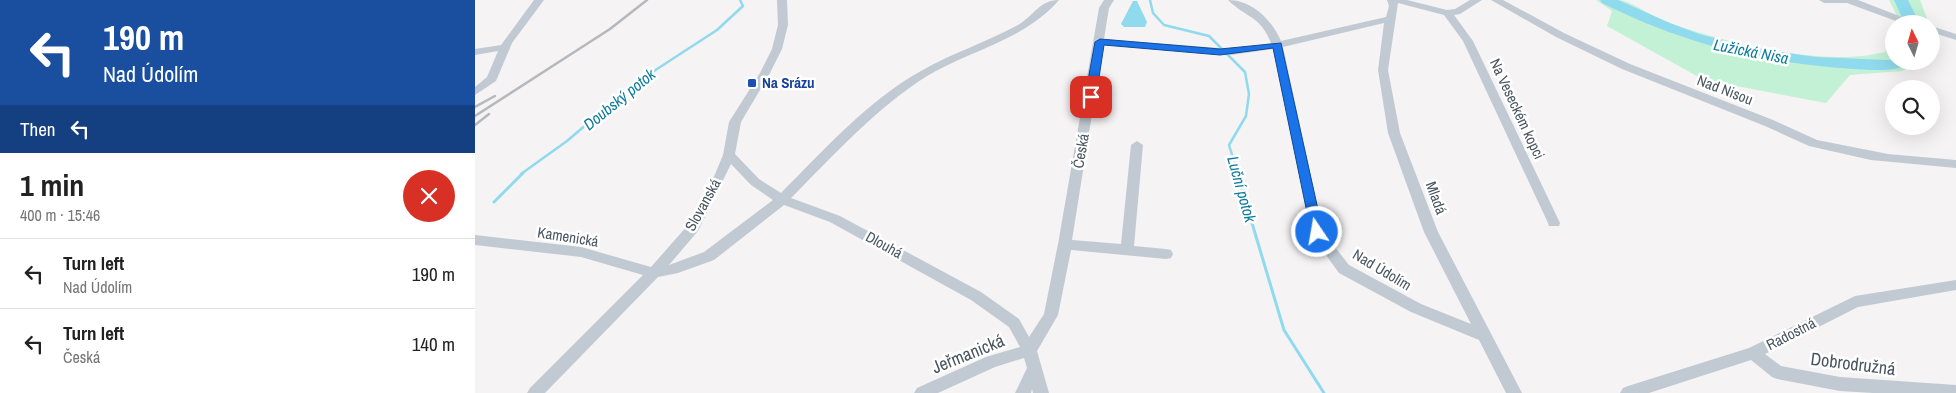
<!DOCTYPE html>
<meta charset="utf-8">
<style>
body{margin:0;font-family:"Archivo Narrow",sans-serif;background:#f2f2f2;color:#222;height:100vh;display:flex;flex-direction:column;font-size:19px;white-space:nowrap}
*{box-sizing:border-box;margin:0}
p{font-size:16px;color:#767676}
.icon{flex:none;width:28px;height:28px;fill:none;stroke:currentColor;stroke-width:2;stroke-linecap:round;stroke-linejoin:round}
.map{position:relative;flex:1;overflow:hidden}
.sheet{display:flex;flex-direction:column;background:#fff;width:475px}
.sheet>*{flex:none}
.guide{background:#1a4fa0;color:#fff;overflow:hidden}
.needle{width:32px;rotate:355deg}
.fabs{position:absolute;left:1410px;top:15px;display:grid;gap:10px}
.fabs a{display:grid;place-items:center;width:55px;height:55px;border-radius:50%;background:#fff;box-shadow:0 5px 20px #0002;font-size:25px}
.pin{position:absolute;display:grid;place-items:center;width:42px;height:42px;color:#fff;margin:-21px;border-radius:10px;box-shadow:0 2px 8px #0006}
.me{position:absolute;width:55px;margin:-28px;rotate:348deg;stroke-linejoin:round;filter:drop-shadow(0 0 4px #0008)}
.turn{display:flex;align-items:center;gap:18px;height:105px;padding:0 20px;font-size:22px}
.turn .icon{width:65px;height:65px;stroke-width:2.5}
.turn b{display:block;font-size:35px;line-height:42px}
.then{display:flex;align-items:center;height:48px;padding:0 20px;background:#0003;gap:10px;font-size:19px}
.round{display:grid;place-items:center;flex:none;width:52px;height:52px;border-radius:26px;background:#f2f2f2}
.summary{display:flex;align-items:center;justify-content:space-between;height:85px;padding:0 20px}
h1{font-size:30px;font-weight:700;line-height:38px}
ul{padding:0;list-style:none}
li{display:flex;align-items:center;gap:15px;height:70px;padding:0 20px;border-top:1px solid #e0e0e0}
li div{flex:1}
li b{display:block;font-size:19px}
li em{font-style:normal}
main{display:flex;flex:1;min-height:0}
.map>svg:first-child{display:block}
.green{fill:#c3f1d5}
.water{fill:#90daee}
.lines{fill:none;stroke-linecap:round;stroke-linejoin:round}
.stream-far1{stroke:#90daee;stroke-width:2.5}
.stream{stroke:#90daee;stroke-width:3}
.river{fill:#90daee;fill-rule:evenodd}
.street{fill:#c1cad2;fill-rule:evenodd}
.rail{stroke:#b5b8bd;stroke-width:2.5}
.route{fill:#1a73e8;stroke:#114b97}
.transit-dot{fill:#1a4fb4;stroke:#fff;stroke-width:2}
.labels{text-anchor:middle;stroke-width:5;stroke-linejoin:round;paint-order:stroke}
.transit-label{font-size:15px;font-weight:bold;fill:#164399;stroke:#fff;text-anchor:start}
.street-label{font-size:15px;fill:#4a5661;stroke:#fff}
.water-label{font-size:16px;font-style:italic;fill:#0c7c9b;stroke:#fff}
.near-street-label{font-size:18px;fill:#4a5661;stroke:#fff}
</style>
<main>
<section class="sheet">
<div class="guide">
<div class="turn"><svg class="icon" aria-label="left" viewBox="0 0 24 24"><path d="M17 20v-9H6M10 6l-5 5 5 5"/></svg><div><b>190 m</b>Nad Údolím</div></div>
<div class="then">Then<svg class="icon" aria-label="left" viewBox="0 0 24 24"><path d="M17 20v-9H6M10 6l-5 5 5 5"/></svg></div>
</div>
<div class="summary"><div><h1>1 min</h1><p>400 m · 15:46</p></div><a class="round" style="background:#d93025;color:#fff"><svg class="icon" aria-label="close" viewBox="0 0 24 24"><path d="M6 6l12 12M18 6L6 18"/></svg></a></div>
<ul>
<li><svg class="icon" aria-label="left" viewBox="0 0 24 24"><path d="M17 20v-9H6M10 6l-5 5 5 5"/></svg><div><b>Turn left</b><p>Nad Údolím</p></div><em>190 m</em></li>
<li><svg class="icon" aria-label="left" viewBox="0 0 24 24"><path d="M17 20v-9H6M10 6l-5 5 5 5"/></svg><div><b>Turn left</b><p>Česká</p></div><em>140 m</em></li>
</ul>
</section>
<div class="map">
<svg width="1481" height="393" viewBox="0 0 1481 393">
<rect width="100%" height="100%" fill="#f5f3f3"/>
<g class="green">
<path d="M1121 0C1129 0 1137 0 1144 0 1160 2 1179 19 1196 24 1255 43 1359 71 1419 49V61H1449L1427 71 1375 75 1351 103 1229 80 1132 26 1137 11Z"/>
<polygon points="1414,0 1445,0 1454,24 1426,24"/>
</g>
<polygon class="water" points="658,1 662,1 672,22 670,27 649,27 646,24"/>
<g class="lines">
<g class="stream-far1">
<polyline points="675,0 678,13 689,25 734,36 770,72 774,94 771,116 754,145 763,174"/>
<polyline points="46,174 92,141 159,84 242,30 268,6 265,0"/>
</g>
<g class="stream">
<polyline points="762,173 809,330 849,393"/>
<polyline points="19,202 48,173"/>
</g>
<g class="river">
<path d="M1125 0H1143L1195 23 1224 34 1279 48 1341 57 1437 61C1428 73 1392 70 1378 69 1287 63 1209 44 1127 3Z"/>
<polygon points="1419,0 1433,0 1445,24 1430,24"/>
</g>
<g class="street">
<polygon points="59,0 69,0 37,43 21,81 0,95 0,87 12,77 23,51 0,55 0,49 26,45"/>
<path d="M302 0H312L313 25 307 49 295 73 266 122 260 154 284 179 306 193C349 150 392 101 446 71 477 53 512 42 543 25 559 16 564 0 584 0 550 40 495 50 452 76 400 109 359 155 316 198L365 216 506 292 544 319 554 337 569 314 583 244 624 8 629 0H639L634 8 629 39 756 49 796 43C785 15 771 18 753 0 777 0 797 20 806 41L911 17 914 6 912 0H932L972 10 980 9 995 0H1007L985 14 979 15 998 41 1085 223 1084 226H1074L1073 223 988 41 969 15 923 3 913 70 925 133 963 232 1047 393H1031L1004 340 936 312 864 273 837 236 798 49 756 55 628 45 597 240 646 244 656 145 662 141 668 145 659 246 691 249 696 250 698 254 696 258 691 259 596 250 583 315 562 351 574 393H558L557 389 556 393H540L552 368 549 358 520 367 463 393H439L442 388 511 357 545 347 534 327 496 300 355 222 309 205 239 260 203 273 183 277 70 393H52L55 388 168 275 106 257 0 245V235L106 247 176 267 213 225 238 179 248 155 254 122 285 73 297 49 303 25ZM909 23 903 70 913 133 949 232 996 324 946 304 874 265 848 232 808 47ZM256 164 276 185 298 200 229 252 194 265 223 231Z"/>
<polygon points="1016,0 1028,0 1089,33 1155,64 1298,120 1342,140 1413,154 1481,160 1481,168 1396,160 1334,146 1290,126 1147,69 1081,37"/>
<polygon points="1344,0 1383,0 1445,24 1429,24 1372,3 1349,3"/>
<polygon points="1456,26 1481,34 1481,40 1456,32"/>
<polygon points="1481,280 1481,290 1383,307 1290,354 1306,366 1365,377 1481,385 1481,393 1398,393 1365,391 1302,379 1297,377 1276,360 1174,393 1145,393 1148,388 1153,386 1274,348 1380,296"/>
</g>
<g class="rail">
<polyline points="0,107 20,96"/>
<polyline points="0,116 135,29 172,0"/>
<polyline points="0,125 14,114"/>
</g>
</g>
<polygon class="route" points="625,39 745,49 806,43 848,232 846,236 842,237 836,232 798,48 745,55 629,45 621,97 616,100 610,97 620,42"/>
<rect class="transit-dot" x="272" y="78" width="10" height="10" rx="2.5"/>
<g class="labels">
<g class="transit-label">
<text x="287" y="88">Na Srázu</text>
</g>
<g class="street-label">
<text transform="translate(1250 90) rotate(21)" y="5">Nad Nisou</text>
<text transform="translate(1042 109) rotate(65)" y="5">Na Veseckém kopci</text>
<text transform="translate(606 151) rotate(-80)" y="5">Česká</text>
<text transform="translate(961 198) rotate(70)" y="5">Mladá</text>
<text transform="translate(228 205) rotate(-61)" y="5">Slovanská</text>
<text transform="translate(93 237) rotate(9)" y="5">Kamenická</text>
<text transform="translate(409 245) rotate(29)" y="5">Dlouhá</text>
<text transform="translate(907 270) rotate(31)" y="5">Nad Údolím</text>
<text transform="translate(1316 334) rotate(-27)" y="5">Radostná</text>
</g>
<g class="water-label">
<text transform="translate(1276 51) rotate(11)" y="6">Lužická Nisa</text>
<text transform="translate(144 99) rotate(-39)" y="6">Doubský potok</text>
<text transform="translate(767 189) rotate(74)" y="6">Luční potok</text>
</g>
<g class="near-street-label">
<text transform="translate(493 354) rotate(-22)" y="6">Jeřmanická</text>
<text transform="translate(1378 364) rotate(7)" y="6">Dobrodružná</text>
</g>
</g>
</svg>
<div class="fabs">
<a><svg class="needle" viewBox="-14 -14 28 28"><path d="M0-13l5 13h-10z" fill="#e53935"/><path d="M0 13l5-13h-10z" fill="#767676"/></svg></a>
<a><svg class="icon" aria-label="search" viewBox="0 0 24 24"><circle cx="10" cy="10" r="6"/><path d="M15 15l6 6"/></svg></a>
</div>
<div class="pin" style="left:616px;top:97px;background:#d93025"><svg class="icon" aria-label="arrive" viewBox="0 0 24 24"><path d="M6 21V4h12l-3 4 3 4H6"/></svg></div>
<svg class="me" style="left:842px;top:232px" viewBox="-20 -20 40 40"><circle r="17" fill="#1a73e8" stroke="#fff" stroke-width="3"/><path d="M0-11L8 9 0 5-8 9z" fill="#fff"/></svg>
</div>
</main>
